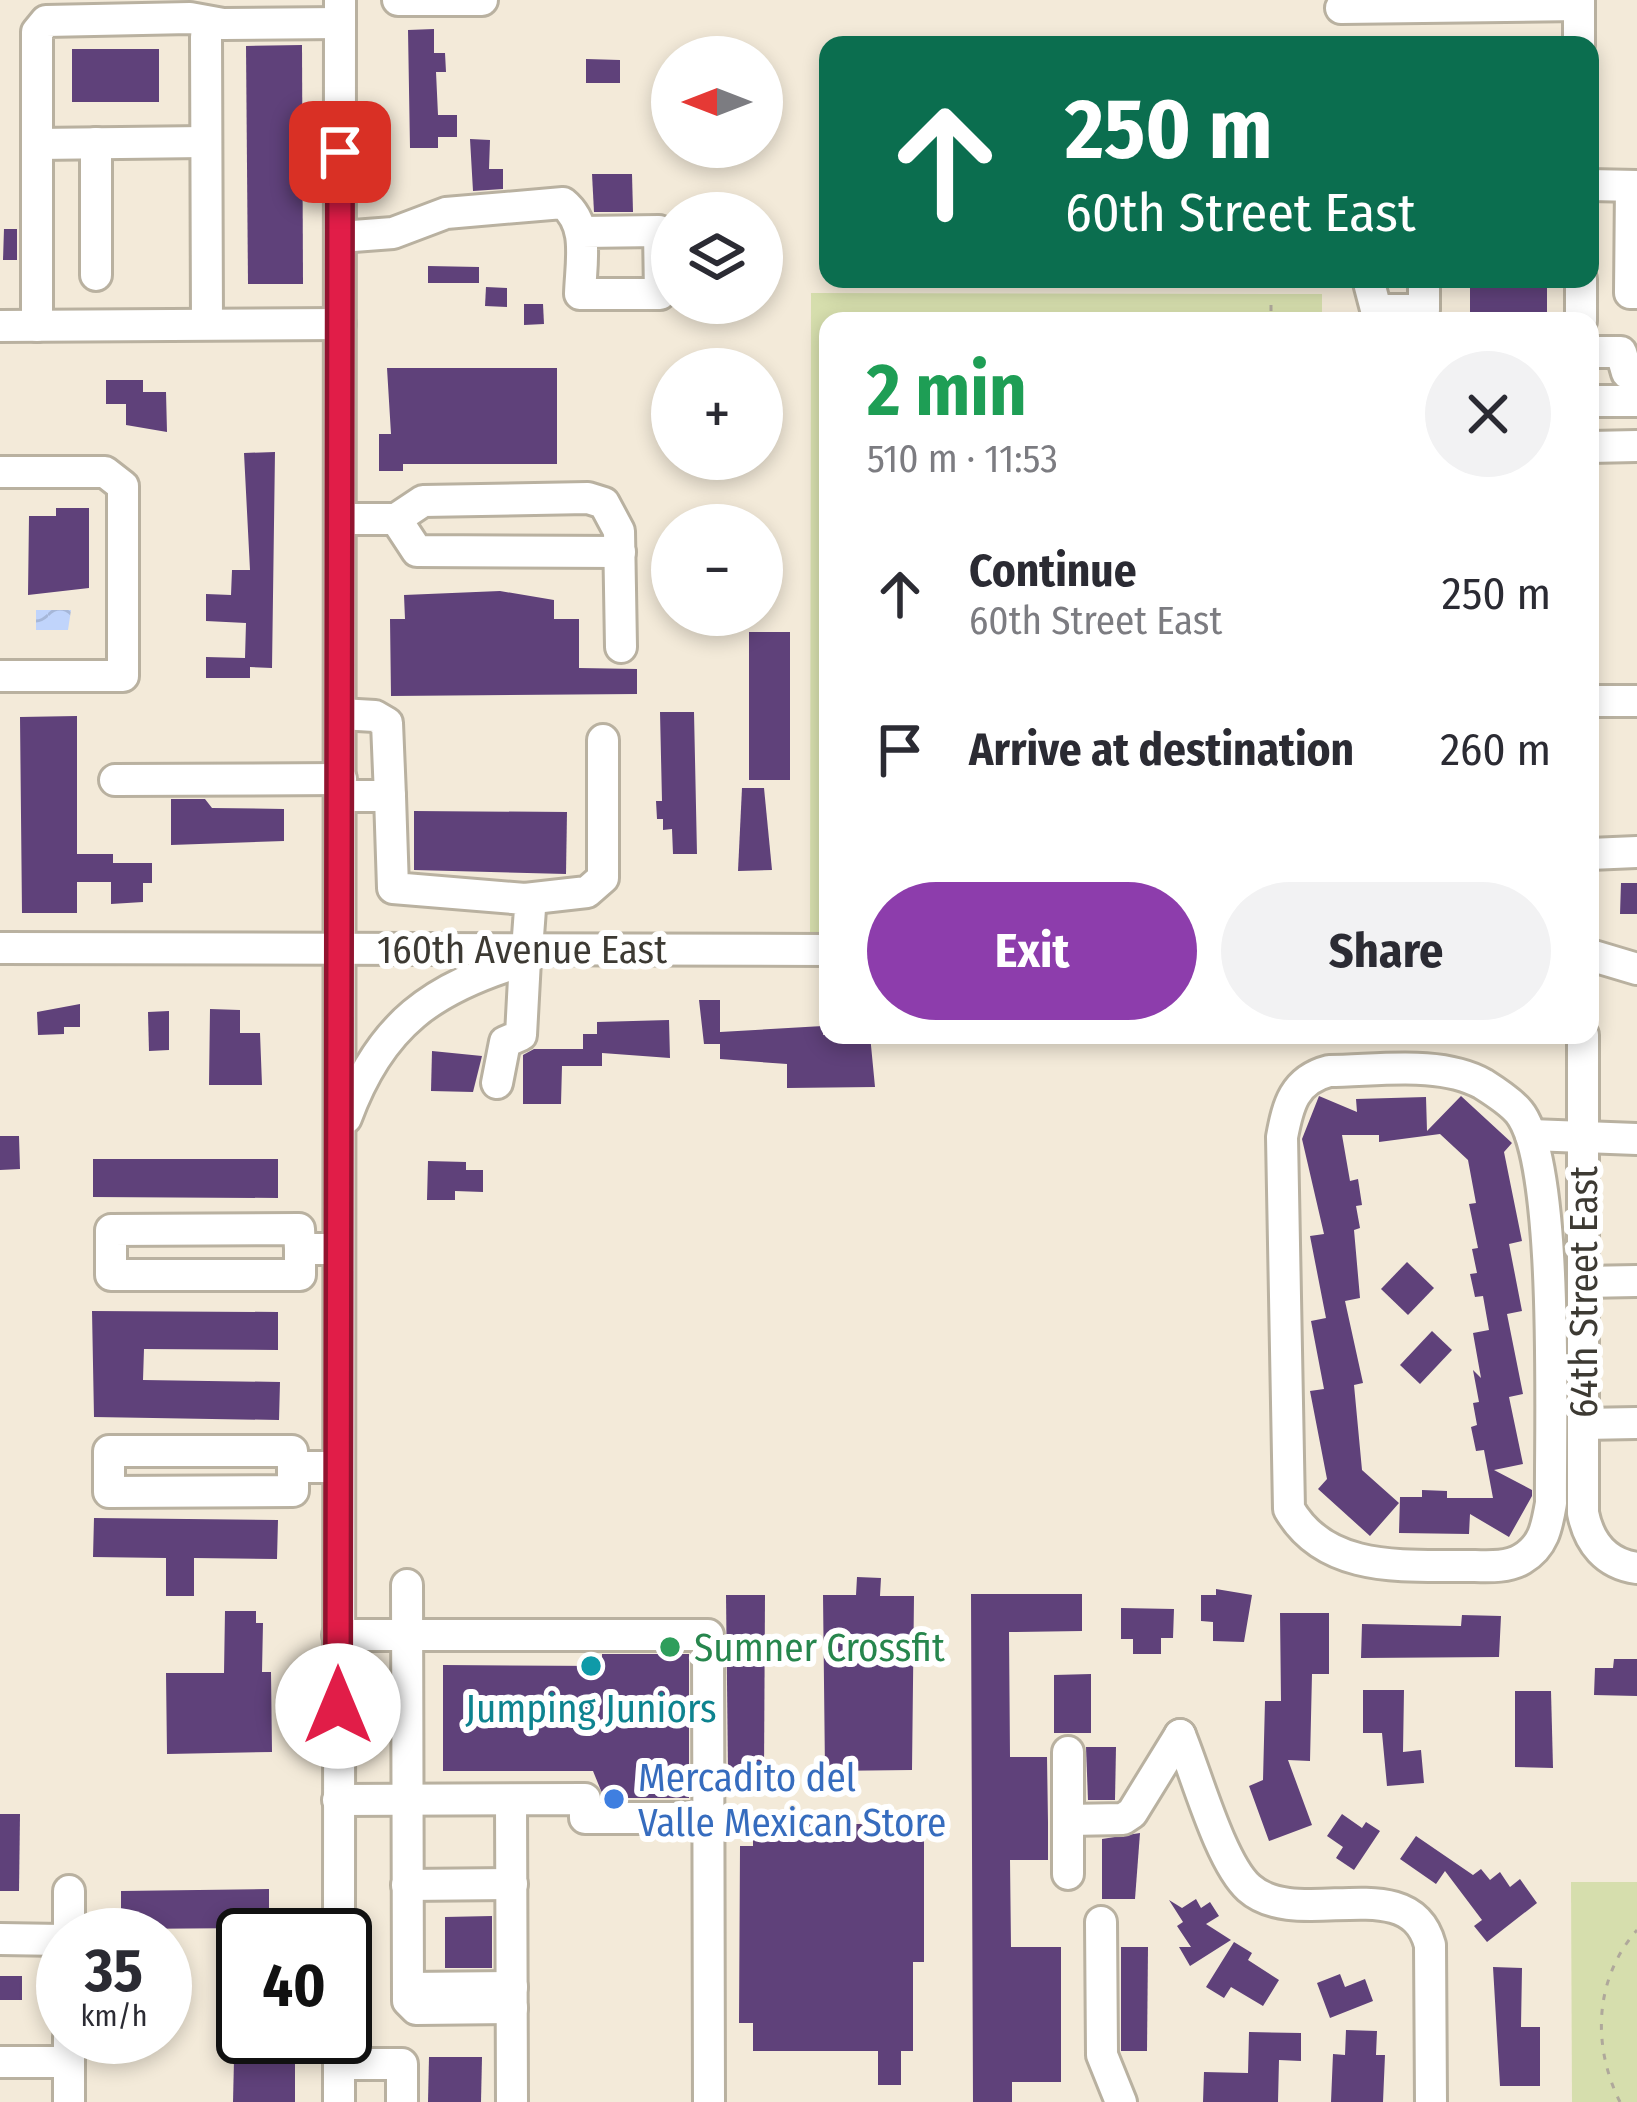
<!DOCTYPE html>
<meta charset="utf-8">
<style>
body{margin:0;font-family:"Fira Sans Condensed",sans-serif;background:#f2f2f3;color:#2b2b33;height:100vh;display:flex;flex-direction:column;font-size:45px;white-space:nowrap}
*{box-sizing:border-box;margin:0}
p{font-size:39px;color:#7c7c81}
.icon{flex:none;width:66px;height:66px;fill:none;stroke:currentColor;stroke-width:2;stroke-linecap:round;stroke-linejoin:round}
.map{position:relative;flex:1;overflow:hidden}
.panel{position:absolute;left:819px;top:312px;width:780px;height:732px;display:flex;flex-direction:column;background:#fff;border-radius:24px;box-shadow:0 6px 18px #0003}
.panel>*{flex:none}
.hud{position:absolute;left:819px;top:36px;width:780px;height:252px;border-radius:24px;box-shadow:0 6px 18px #0003;background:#0b6e4f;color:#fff;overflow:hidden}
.needle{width:78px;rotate:270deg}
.buttons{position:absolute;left:651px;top:36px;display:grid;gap:24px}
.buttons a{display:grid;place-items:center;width:132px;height:132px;border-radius:50%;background:#fff;box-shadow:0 6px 18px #0003;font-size:60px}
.speed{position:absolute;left:36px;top:1908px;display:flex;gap:24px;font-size:60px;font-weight:700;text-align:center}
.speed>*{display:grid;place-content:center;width:156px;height:156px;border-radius:50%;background:#fff;box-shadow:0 6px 18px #0003;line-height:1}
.speed small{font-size:30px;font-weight:400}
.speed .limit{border:6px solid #111;border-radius:18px;background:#fff;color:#111}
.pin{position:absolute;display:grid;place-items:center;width:102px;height:102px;color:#fff;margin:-51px;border-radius:24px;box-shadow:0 6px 18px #0006}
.me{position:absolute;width:132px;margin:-66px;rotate:0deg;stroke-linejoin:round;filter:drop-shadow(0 0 9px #0008)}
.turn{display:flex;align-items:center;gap:42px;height:252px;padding:0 48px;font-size:54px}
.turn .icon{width:156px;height:156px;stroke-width:2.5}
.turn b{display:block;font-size:84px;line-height:102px}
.round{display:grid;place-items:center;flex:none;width:126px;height:126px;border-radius:63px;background:#f2f2f3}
.summary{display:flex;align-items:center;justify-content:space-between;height:204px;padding:0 48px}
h1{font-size:72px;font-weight:700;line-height:90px;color:#1e9e55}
.button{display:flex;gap:24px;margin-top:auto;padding:24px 48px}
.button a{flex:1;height:138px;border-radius:72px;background:#8d3dac;color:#fff;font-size:48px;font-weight:700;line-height:138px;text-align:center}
.button a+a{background:#f2f2f3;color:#2b2b33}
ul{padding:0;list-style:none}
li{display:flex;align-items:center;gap:36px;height:156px;padding:0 48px}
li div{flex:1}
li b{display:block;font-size:45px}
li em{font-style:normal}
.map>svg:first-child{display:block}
.green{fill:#d6dead}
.water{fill:url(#water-waves)}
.building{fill:#5f417a}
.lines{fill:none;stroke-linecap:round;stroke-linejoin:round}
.minor-casing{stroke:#b9b1a0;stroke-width:36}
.path{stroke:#afa89b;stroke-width:3;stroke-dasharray:6 9;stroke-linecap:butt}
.minor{stroke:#fff;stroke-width:30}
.route-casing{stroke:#92132f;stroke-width:30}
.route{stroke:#e11d48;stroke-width:21}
.leisure-dot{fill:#2e9e5b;stroke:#fff;stroke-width:4.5}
.culture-dot{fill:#0f9aa8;stroke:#fff;stroke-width:4.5}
.shop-dot{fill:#3f7fe0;stroke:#fff;stroke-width:4.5}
.labels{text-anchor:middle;stroke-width:12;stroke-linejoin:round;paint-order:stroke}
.street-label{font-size:39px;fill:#3d3a33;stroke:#fff}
.leisure-label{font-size:39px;fill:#27864d;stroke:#fff;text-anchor:start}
.culture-label{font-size:39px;fill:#0d838f;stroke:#fff}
.shop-label{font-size:39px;fill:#366cbe;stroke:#fff;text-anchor:start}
</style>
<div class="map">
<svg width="1637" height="2102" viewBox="0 0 1637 2102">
<defs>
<pattern id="water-waves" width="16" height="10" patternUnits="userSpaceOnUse" patternTransform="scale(3)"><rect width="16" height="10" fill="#c0d4fb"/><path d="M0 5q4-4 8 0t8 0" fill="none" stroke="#a6b7d8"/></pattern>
</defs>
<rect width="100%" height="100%" fill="#f3ead9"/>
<g class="green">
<polygon points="811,293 1322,294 1322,321 828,321 828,935 810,935"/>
<polygon points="1571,1882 1637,1882 1637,2102 1572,2102"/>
</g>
<polygon class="water" points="36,610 71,610 68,630 36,630"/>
<g class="building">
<polygon points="434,29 434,53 445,53 446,72 436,72 438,115 457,115 457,137 438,137 438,148 410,148 408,30"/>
<polygon points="302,45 303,284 248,284 246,46"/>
<rect x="72" y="49" width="87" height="53"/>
<polygon points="586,59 620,60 620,83 586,83"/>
<polygon points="470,139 490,140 489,169 503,169 503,189 473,191"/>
<polygon points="592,174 632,174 633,212 594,212"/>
<polygon points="4,229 17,229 17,260 3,260"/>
<polygon points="428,266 479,267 479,283 428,283"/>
<polygon points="1470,279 1547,279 1547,312 1470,313"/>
<polygon points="486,287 507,288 507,307 485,306"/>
<polygon points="524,304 543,304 544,324 524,325"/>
<polygon points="387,368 557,368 557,464 403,464 403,471 379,471 379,434 391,434"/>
<polygon points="106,380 143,380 143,392 166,392 167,432 126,425 126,404 106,404"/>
<polygon points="275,452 272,668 250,667 250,678 206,678 206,657 245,658 246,623 206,621 206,594 231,595 232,570 250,570 244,453"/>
<polygon points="56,508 89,508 89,588 28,595 29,516 56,516"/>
<polygon points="500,591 554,600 554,619 579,619 579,668 637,669 637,694 391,696 390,619 405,619 404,595"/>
<rect x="749" y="632" width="41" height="148"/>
<polygon points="660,712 694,712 697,854 673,854 672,829 663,830 663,819 657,819 656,801 662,801"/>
<polygon points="77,716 77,854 113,854 113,863 152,863 152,883 143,883 143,902 111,904 111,882 77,882 77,913 22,913 20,717"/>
<polygon points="742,788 764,788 772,870 738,871"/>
<polygon points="171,799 205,799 212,808 284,809 284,841 171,845"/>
<polygon points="414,811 567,812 566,874 414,870"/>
<polygon points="1621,883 1637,883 1637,914 1620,914"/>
<polygon points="699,1000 720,1000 720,1032 823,1026 823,1035 870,1035 875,1087 787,1088 787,1064 720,1059 720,1044 704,1044"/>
<polygon points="80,1004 80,1027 64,1027 64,1034 38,1035 37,1012"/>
<polygon points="210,1009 240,1010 240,1033 260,1033 262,1085 209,1085"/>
<polygon points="169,1011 169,1050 149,1051 148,1012"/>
<polygon points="669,1020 670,1058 602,1053 602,1066 562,1066 561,1104 523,1104 523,1055 534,1049 583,1049 583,1034 597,1034 597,1022"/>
<polygon points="432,1051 482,1056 473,1092 431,1091"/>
<polygon points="1319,1096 1357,1112 1356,1099 1426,1097 1427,1131 1461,1096 1512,1143 1504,1152 1522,1241 1509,1244 1522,1311 1507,1314 1523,1394 1509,1397 1523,1464 1494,1470 1532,1490 1532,1496 1509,1537 1470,1514 1469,1534 1399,1533 1400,1497 1422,1497 1422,1490 1447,1491 1447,1498 1493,1498 1484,1450 1476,1451 1471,1427 1477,1425 1473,1403 1479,1402 1473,1370 1481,1378 1473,1333 1489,1330 1483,1296 1475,1297 1470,1274 1477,1273 1472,1249 1478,1248 1469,1204 1476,1203 1468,1160 1440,1134 1379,1142 1379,1135 1342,1135 1350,1181 1358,1179 1362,1205 1356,1206 1360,1228 1354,1230 1360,1298 1345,1301 1363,1383 1354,1385 1362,1470 1399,1503 1370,1536 1318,1489 1327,1479 1310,1391 1324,1389 1311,1321 1326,1318 1310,1236 1324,1234 1302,1139"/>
<polygon points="0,1136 19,1136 20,1169 0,1170"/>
<polygon points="93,1159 278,1159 278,1198 93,1197"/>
<polygon points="428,1161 466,1162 466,1170 483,1170 483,1192 455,1191 455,1200 427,1200"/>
<polygon points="1407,1262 1434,1288 1408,1315 1381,1289"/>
<polygon points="92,1311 278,1312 278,1350 144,1349 143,1380 280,1382 279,1420 94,1417"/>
<polygon points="1432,1331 1452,1350 1420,1384 1400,1365"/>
<polygon points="94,1518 278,1520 277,1559 194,1558 194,1596 166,1596 166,1558 93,1557"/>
<polygon points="857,1577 881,1578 880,1596 914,1596 912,1770 825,1771 823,1595 856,1595"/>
<polygon points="1216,1589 1252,1595 1244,1642 1213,1641 1213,1622 1201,1621 1201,1595 1216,1595"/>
<polygon points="971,1594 1082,1594 1082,1631 1009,1632 1010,1757 1047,1757 1048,1822 1048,1860 1010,1860 1011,1947 1061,1947 1061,2082 1012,2082 1012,2102 973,2102"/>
<polygon points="726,1595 765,1595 764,1771 728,1771"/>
<polygon points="1121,1608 1174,1609 1173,1638 1161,1638 1161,1654 1133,1654 1133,1639 1121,1639"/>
<polygon points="225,1611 256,1611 256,1623 263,1623 262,1672 271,1672 272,1752 167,1754 166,1673 224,1673"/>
<polygon points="1280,1613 1329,1613 1329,1674 1312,1674 1310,1761 1288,1760 1312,1825 1269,1841 1249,1786 1263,1780 1265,1701 1281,1701"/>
<polygon points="1462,1615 1501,1616 1499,1657 1361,1658 1362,1624 1461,1626"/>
<polygon points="602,1654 689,1654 689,1798 604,1798 593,1771 443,1771 443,1665 602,1666"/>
<polygon points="1614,1659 1637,1659 1637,1696 1594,1695 1595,1668 1613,1668"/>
<polygon points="1091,1674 1091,1733 1054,1733 1054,1675"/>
<polygon points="1363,1690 1404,1690 1403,1752 1421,1750 1424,1783 1387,1786 1382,1733 1363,1733"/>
<polygon points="1515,1691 1551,1691 1553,1768 1515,1767"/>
<polygon points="1086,1747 1116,1747 1115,1800 1088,1800"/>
<polygon points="0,1814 20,1814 19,1891 0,1891"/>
<polygon points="1342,1814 1362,1828 1366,1822 1380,1831 1354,1870 1336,1858 1343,1847 1327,1836"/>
<polygon points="753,1824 924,1824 924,1962 913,1962 913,2051 901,2051 901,2085 878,2085 878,2051 753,2051 753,2023 739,2023 740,1846 753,1846"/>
<polygon points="1140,1833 1135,1899 1102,1899 1102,1839"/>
<polygon points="1416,1836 1473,1875 1481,1869 1490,1880 1500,1872 1510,1887 1520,1879 1537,1903 1487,1942 1474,1926 1482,1920 1445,1871 1436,1884 1400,1859"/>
<polygon points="269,1889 269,1928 121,1929 121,1891"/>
<polygon points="1196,1899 1201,1908 1210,1902 1219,1916 1206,1924 1231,1940 1190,1966 1179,1947 1191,1947 1177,1926 1183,1922 1169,1900 1182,1908"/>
<polygon points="492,1916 492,1968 445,1968 445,1917"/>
<polygon points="1234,1942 1252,1953 1248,1960 1279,1980 1263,2006 1231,1987 1224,1998 1206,1987"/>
<polygon points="1121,1947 1148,1947 1147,2051 1121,2051"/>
<polygon points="1493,1967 1522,1968 1521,2027 1540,2027 1540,2086 1500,2086"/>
<polygon points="1340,1974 1345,1987 1365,1979 1373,2001 1330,2018 1317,1983"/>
<rect x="0" y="1976" width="22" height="24"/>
<polygon points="1346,2030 1377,2031 1376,2055 1385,2055 1383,2102 1331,2102 1333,2054 1345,2055"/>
<polygon points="1249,2032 1301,2033 1301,2061 1279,2060 1278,2102 1203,2102 1204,2072 1248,2073"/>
<polygon points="429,2057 482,2057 481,2102 428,2102"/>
<polygon points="234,2060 295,2060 295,2102 233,2102"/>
</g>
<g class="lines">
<defs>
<g id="minor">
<polyline points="398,0 482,0"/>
<polyline points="1579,0 1579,45"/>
<polyline points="1341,8 1579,5"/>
<polyline points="206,37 207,324"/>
<polyline points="96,143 96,275"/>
<polyline points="37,144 205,142"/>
<polyline points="1590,185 1637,186"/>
<polyline points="1631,186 1630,293 1637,293"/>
<path d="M340 237 393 233 446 213 563 203C590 225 581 261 580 294H660L659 231 582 232"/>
<polyline points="1368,279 1379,321"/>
<polyline points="1581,279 1581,321"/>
<polyline points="1379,310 1424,310 1424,279"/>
<polyline points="0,326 340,324"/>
<polyline points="37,326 37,32 46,21 190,18 223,24 340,23"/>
<polyline points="1590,352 1621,352 1627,373 1637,373"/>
<polyline points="1590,401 1637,401"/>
<polyline points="1590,447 1637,446"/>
<polyline points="0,472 105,472 123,486 123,676 0,676"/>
<polyline points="340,519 396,519 423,501 588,498 604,503 619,531 621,647"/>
<polyline points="396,519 417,551 620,552"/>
<polyline points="1590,701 1637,701"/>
<polyline points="340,714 375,716 387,723 390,796"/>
<polyline points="115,780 341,779"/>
<polyline points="340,796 390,796 393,888 525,899 530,909 527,950"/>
<polyline points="1590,854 1637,852"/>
<polyline points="525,899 587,892 603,878 603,740"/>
<polyline points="0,948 828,950"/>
<polyline points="1590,955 1637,969"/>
<path d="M1583 1035V1513C1589 1543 1606 1564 1637 1568"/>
<path d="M1329 1071C1376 1071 1440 1060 1483 1084 1494 1091 1511 1102 1519 1112 1560 1162 1550 1429 1551 1503 1547 1526 1544 1546 1522 1559 1504 1570 1478 1565 1457 1566 1397 1566 1324 1570 1289 1509L1282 1137C1288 1105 1294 1080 1329 1071Z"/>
<polyline points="497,1083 505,1042 521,1035 525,960"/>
<path d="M346 1118C380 1024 433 987 526 960"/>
<polyline points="1531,1135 1637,1139"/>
<polyline points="300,1249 300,1275 111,1275 111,1230 299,1229 300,1249 339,1249"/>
<polyline points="1583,1282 1637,1281"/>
<polyline points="1583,1424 1637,1423"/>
<polyline points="293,1467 293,1491 109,1492 109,1451 292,1451 293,1467 339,1467"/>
<polyline points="407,1585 408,2001 416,2009 512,2008"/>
<polyline points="338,1635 708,1635 709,2102"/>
<path d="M1180 1735C1196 1773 1220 1862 1249 1888 1298 1932 1409 1867 1430 1945L1431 2102"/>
<polyline points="1068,1752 1068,1874"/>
<polyline points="338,1800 585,1799 585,1818 708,1818"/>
<polyline points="511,1800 512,2102"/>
<polyline points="1068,1820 1123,1819 1132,1813 1180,1735"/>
<polyline points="407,1885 512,1884"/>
<polyline points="69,1891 69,1935"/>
<polyline points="1101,1922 1102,2055 1121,2102"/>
<polyline points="339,1935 340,0"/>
<polyline points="0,1939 63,1940"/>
<polyline points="408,1988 512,1987"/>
<polyline points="69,2037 69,2102"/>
<polyline points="339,2037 339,2102"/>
<polyline points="0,2062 69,2062"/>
<polyline points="339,2064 402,2064 402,2102"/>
</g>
</defs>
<use href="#minor" class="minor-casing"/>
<g class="path">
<polyline points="1271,305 1271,321"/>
<path d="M1620 2102C1592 2046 1594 1979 1637 1930"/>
</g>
<use href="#minor" class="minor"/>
</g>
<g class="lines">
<defs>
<polyline id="route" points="338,1706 340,152"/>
</defs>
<use href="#route" class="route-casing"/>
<use href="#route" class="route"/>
</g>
<circle class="leisure-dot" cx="670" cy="1647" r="12"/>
<circle class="culture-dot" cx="591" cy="1666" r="12"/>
<circle class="shop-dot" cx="614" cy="1799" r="12"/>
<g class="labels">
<g class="street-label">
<text x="522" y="963">160th Avenue East</text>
<text transform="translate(1583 1292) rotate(-90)" y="14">64th Street East</text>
</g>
<g class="leisure-label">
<text x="694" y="1661">Sumner Crossfit</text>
</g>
<g class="culture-label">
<text x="591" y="1722">Jumping Juniors</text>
</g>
<g class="shop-label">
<text x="638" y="1791">Mercadito del<tspan x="638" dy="45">Valle Mexican Store</tspan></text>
</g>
</g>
</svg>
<div class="buttons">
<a><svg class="needle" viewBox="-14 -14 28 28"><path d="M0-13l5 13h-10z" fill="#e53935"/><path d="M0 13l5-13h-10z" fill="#7c7c81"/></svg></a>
<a><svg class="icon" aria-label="layers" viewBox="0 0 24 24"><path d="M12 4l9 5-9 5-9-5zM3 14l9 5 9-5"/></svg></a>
<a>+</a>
<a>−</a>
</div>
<div class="speed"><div>35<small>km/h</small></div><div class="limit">40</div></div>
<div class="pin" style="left:340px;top:152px;background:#d93025"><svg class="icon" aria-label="arrive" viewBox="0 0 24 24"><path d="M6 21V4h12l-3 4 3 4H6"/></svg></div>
<svg class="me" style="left:338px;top:1706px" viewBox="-20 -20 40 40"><circle r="19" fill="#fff"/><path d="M0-13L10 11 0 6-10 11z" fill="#e11d48"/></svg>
<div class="hud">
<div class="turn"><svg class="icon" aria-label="ahead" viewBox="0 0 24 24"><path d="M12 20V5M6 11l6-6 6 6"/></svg><div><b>250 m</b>60th Street East</div></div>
</div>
<section class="panel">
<div class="summary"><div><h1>2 min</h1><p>510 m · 11:53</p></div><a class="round"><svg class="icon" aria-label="close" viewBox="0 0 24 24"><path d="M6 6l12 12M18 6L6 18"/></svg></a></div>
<ul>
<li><svg class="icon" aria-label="ahead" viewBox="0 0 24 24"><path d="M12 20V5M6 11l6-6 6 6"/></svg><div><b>Continue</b><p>60th Street East</p></div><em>250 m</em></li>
<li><svg class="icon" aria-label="arrive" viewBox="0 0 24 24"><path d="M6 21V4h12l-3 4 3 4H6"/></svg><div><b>Arrive at destination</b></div><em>260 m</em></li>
</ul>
<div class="button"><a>Exit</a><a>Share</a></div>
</section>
</div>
